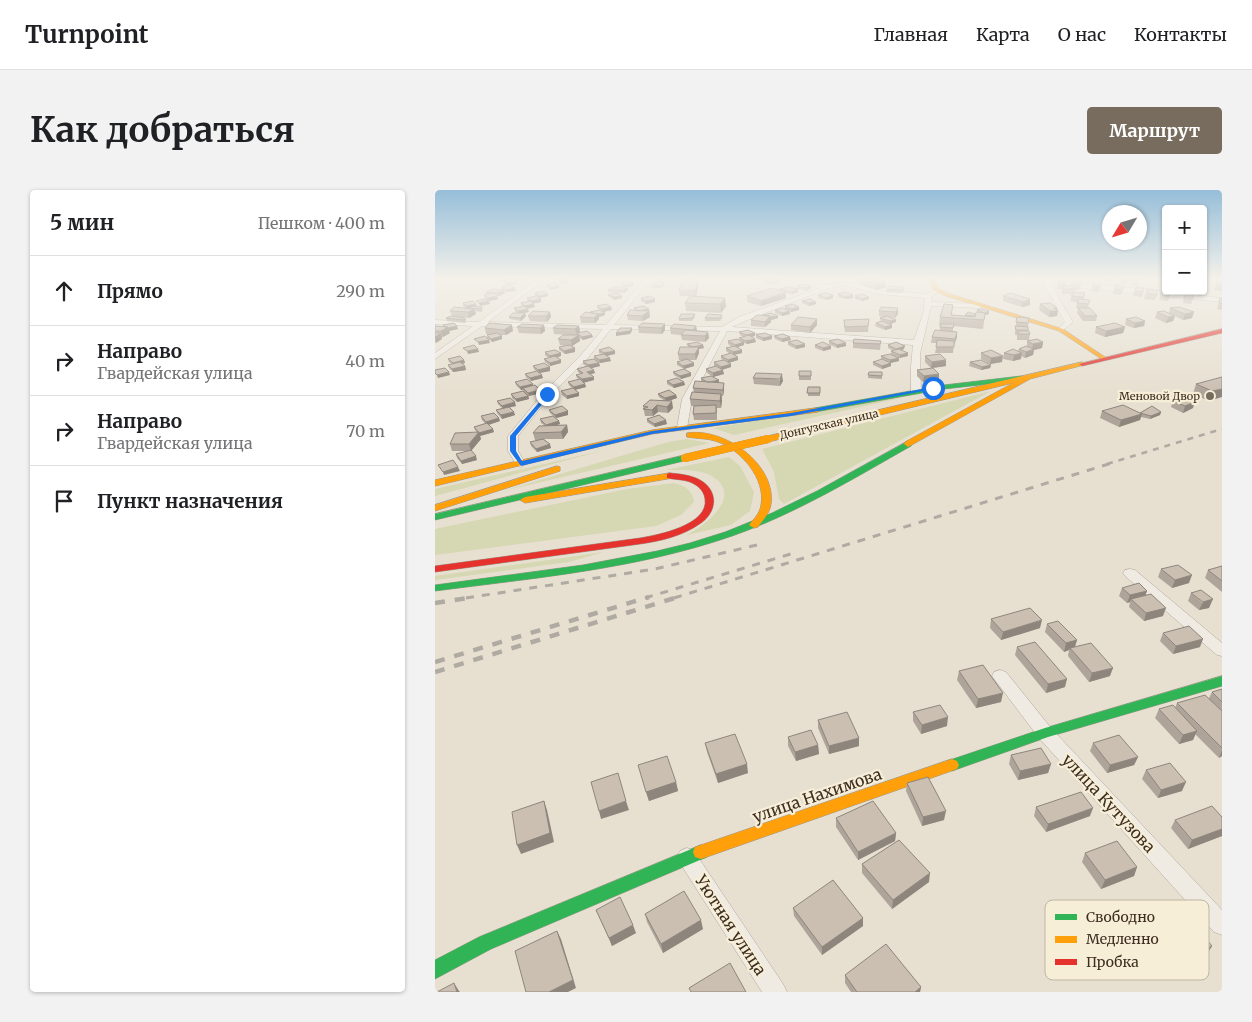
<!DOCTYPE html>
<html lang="ru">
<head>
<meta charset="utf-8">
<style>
  :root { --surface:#fff; --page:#f2f2f2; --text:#202124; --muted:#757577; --line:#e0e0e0; --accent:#786c5e }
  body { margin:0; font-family:Merriweather,serif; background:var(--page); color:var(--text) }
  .controls { position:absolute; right:15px; top:15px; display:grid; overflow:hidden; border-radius:5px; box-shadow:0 1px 4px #0004 }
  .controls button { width:45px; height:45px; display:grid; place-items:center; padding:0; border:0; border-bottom:1px solid var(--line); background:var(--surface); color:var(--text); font:25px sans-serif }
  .compass { position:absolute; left:667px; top:15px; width:45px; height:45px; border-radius:50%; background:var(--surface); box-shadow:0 1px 4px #0004; rotate:232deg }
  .stop { position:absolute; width:15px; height:15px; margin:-11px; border:4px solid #1a73e8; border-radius:50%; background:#fff }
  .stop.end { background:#1a73e8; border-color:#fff; box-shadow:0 1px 5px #0008 }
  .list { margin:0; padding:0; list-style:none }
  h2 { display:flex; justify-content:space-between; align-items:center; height:65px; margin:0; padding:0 20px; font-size:21px }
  h2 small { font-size:16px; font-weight:400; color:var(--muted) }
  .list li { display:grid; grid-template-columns:32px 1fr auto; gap:15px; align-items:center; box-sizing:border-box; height:70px; padding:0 20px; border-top:1px solid var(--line) }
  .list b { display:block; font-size:19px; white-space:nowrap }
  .list p { margin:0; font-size:16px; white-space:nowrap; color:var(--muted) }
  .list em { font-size:16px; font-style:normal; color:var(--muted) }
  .icon { flex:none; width:28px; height:28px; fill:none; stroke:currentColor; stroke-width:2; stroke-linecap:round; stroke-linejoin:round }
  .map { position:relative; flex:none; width:787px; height:802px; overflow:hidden; border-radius:5px }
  header { display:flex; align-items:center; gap:30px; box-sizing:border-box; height:70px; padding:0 25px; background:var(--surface); border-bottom:1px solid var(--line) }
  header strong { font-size:24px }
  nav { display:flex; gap:28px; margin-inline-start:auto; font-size:18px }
  .intro { display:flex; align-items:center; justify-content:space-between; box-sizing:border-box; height:120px; padding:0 30px }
  h1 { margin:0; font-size:35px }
  .button { padding:12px 22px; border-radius:5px; background:var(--accent); color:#fff; font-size:18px; font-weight:700 }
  main { display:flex; gap:30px; padding:0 30px }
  aside { flex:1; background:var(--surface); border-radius:5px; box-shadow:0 1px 4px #0004 }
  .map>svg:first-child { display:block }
  .green { fill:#d6d7b3 }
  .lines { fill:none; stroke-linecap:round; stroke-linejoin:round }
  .street-casing { stroke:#ada599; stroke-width:1 }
  .fast-casing { stroke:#9c958a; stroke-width:1 }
  .slow-casing { stroke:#9c958a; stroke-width:1 }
  .jam-casing { stroke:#9c958a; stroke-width:1 }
  .street { fill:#efebe3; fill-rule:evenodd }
  .fast { fill:#30b455; fill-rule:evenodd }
  .slow { fill:#ff9f0a; fill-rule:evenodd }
  .jam { fill:#e5322d; fill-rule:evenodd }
  .rail-far2 { stroke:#afaaa2; stroke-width:2.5; stroke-dasharray:6 6; stroke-linecap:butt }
  .rail-far1 { stroke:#afaaa2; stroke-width:3; stroke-dasharray:8 8; stroke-linecap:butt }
  .rail { stroke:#afaaa2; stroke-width:4.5; stroke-dasharray:10 10; stroke-linecap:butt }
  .slow-bridge-casing { stroke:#928b80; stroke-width:8; stroke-linecap:butt }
  .slow-bridge { stroke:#ff9f0a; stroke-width:8 }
  .wall { fill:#afa499 }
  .shaded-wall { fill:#8e867d }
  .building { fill:#cbbfb2; stroke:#8e867d }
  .route { fill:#1a73e8 }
  .poi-dot { fill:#786c5e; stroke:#f7eed8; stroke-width:2 }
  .labels { text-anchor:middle; stroke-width:4.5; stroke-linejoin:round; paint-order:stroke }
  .far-poi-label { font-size:11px; fill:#3d2e20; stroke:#f7eed8; text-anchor:end }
  .far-street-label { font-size:11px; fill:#3d2e20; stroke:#f7eed8 }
  .near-street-label { font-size:16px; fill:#3d2e20; stroke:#f7eed8 }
  .key { fill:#f7eed8; stroke:#bfb4a1; stroke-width:1 }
  .key-label { font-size:14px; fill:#3d2e20 }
</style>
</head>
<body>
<header>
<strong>Turnpoint</strong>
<nav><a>Главная</a><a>Карта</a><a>О нас</a><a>Контакты</a></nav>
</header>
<div class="intro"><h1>Как добраться</h1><a class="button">Маршрут</a></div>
<main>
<aside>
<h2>5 мин<small>Пешком · 400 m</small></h2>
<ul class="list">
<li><svg class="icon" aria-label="ahead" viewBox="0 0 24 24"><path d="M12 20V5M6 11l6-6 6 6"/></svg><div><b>Прямо</b></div><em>290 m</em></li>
<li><svg class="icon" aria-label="right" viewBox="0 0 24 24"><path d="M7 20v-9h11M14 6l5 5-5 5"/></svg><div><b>Направо</b><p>Гвардейская улица</p></div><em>40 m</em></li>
<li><svg class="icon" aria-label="right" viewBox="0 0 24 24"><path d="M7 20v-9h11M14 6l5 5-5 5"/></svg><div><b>Направо</b><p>Гвардейская улица</p></div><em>70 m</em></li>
<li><svg class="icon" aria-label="arrive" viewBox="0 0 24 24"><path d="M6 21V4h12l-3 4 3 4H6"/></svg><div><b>Пункт назначения</b></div></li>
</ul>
</aside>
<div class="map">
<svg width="787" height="802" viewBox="0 0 787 802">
  <rect width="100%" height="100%" fill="#e7e0d1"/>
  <path class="green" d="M556 201 349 314 344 309 339 282 327 259Z
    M466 208 299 245 278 238 453 209Z
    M252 249 275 253 68 301 233 252Z
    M170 260 0 306V299Z
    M294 267 305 276 319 302 315 321 296 335 252 345C274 333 311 303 273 284 260 279 244 280 231 280Z
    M239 293C251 296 257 300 259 312L246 325 221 336 0 365V339L192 299Z
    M169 362 134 372 0 390V386Z"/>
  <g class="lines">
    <defs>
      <path id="street" d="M103 89H110L53 132 171 135 210 89H216L179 135 287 137 304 127 385 98 348 89C363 89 378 95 392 95 404 95 416 89 428 89L417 93 443 100 492 104 502 98 505 100 496 107 497 112 545 114 549 116 545 118 496 116 485 164 486 201 481 204 476 201V176L478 155 292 141 257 209 252 238 247 241 242 238 247 209 285 141 176 139 152 169 115 206 83 246V261L91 274 86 277 82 276 73 261V246L109 202 146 165 168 139 47 136 0 169V163L38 136 0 134V130L44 132ZM410 95 443 104 490 108 488 124 479 150 297 137 310 131 394 98Z
        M606 89 725 101 726 89H731L732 102 787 108V112L616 95 638 132 626 142 622 140 630 132Z
        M695 379 700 380 787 453V466L782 465 690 386 688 383 690 380Z
        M565 480 571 482 616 538 787 720V745L779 742 604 548 557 486 559 482Z
        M252 658 259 661 348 794 352 802H327L245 673 242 667 245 661Z"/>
      <path id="fast" d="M586 186H589V190L509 199 380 222 376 220 380 218 509 195Z
        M473 251 477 254 476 256C418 289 360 324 297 346 202 379 100 388 0 401V395L148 375 222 361 255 353 290 342 337 323 382 301Z
        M250 265 253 266V270L0 330V324Z
        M787 486V496L613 547 517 581 512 579 510 575 512 571 610 538Z
        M266 655 272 657 274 662 272 667 56 759 0 789V770L44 747Z"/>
      <path id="slow" d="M493 89H499L504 99 512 103 628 139 673 169 668 170 624 141 508 105 500 101Z
        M647 172 649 173V175L595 189 473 257 469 254 470 252 578 193 333 252 329 249 333 246Z
        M380 218H383V222L217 244 0 296V290L217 240Z
        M252 243C289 237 341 274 336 314 335 323 328 330 323 337L319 338 314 335C319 329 325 323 326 315 331 289 306 260 283 252 273 248 262 249 252 247Z
        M122 276 125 277V281L0 321V315Z
        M235 283 238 284V288L90 313 85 310 90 307Z
        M517 569 522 571 524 575 522 579 266 669 260 667 258 662 260 657 266 655Z"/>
      <path id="jam" d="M787 139V143L647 176 644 174Z
        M235 283C245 284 256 285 265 290 283 300 283 321 266 333 248 346 226 351 205 354L0 382V376L205 348C223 345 274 335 270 309 269 300 262 295 255 292 247 289 240 290 232 288V284Z"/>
    </defs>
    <use href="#street" class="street-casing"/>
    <use href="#fast" class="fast-casing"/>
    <use href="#slow" class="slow-casing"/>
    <use href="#jam" class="jam-casing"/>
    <use href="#street" class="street"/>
    <use href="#fast" class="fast"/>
    <use href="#slow" class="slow"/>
    <use href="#jam" class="jam"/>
    <path class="rail-far2" d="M672 274 787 239"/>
    <path class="rail-far1" d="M31 408 220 379 326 354
      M210 408 359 363
      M239 408 677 273"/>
    <path class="rail" d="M0 413 39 407
      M0 472 214 407
      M0 482 243 407"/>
    <defs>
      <path id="slow-bridge" d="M250 268 333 249"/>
    </defs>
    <use href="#slow-bridge" class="slow-bridge-casing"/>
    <use href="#slow-bridge" class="slow-bridge"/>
  </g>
  <path class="wall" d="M77 89H89V90L81 91V94L72 96 69 93 68 91Z
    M220 89H230V90H220Z
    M248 89H264V93L261 106H245L244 101Z
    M318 89H346V91L338 95 329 93V90L326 91Z
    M422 89H442L451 92V97L441 100 422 93Z
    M670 89H679L677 92 670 91Z
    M686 89H693L692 94 684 93Z
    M698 89H705L703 96 696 95Z
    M624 90 631 91 630 95H636L638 91 647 92 644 100H640V102L650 103 649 110H655L653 118 662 126 661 131H648L642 123 643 119 641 118 642 112 635 111 637 104H627V99H622Z
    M186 92 199 96 191 97 193 100 189 103H182L187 106V108L179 110 174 107 173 105 181 103H174L173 100 191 97 186 95Z
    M229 92 230 95 227 98H217L216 95Z
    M782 92 787 93V101L779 100Z
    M666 94 665 99 663 102 656 101 657 96Z
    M768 94 769 98 768 103 759 102 768 101Z
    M376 95V98L371 101 362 98V96Z
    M689 96 686 105 678 104 679 99Z
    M67 97 81 101 71 102 70 101V103L64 106H62L63 109 54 111 50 108 49 105H52L51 102 68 100Z
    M469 97V100L467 103 451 102 452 99Z
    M701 97 709 98 707 107 698 106Z
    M345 99 363 102 357 104 351 103V108L326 116 312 112V106L345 101Z
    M712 99 722 105 720 110 709 109Z
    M727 100 736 101 733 111 724 110Z
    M100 103 113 106 104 108 106 109V112L98 113 100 117 92 119 94 122 87 123 91 126 86 131 75 129 74 127 82 123 80 121 79 118 87 117 86 113 94 112 93 111 92 108 101 106H100Z
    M403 104 418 105V108L410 109 403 107Z
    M750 104 758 109 756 114 748 113Z
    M383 105H398V108L392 110 383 108Z
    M420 106 434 109 427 111 420 109Z
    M568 106 595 109V115L587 117 568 111Z
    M206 108 220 112 211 114 206 111Z
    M290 108 291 116 286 123 251 121 250 113Z
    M785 108H787V120L782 119Z
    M367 111 381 112V114L374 116 367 113Z
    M28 113 47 117V122L40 121 41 124 34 128 27 127 30 128 31 133 12 131 11 128 17 126 15 121 31 118 28 116Z
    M605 114 622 120V126L614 127 604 120Z
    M162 116 176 117 177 120 168 122 170 125 164 127V129L160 133H146L145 127 156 123 155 122 164 120 163 119Z
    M350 116 364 120 356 122 355 121V124L347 126 340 123V120L350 119Z
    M744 117 757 128 748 130 740 126 738 131 731 133 720 128 722 122 734 123 735 118Z
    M199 118 214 119 215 127 208 131 193 130 192 125 200 121Z
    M463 118V124L460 128 456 127 461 130V132L455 134 457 135V138L450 140 440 136 441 133 447 131 445 130V128L448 127 444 126V121Z
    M542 120 554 121V124L550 125 548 139 518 136V141L522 142V147L519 155 518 163H500L502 153H496L497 147 505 140V136L504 135 505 127 518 123 517 125 530 126V125L540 124 542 123Z
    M115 122 116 127 112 132 95 131 93 126Z
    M260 124V127L257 131H244V129Z
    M328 125 343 128 336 130V132L330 137 316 136V130L328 126Z
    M288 127 285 131H270V128Z
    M582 127 594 128 593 137V141L595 144 594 150H582V145H580V142Z
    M382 129V135L375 143 356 140V135Z
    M434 129 433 142H410L409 136V130Z
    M691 129 710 131 709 136 699 138 690 135Z
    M230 134V140L227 144 204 143 203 137Z
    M8 135 23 139 14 141 15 143 8 147H7V149L0 153V136L9 137Z
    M109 135 110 141 106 144 84 143 82 137Z
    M144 136 145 142 144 143 158 147 148 150 144 148 145 151 137 156 140 158V162L130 164 124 160V157L131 156 125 155 123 149 134 145 119 144 118 138Z
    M261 136 262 141 273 142 274 148 270 152 247 150 246 145 236 144 235 138Z
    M661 137H690L688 143 670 147 660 143Z
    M50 138 78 141 71 145H65L67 149 57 152 52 148V145L55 144H51Z
    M304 142 320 146 316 147 321 152 312 154 309 153V155L303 157 307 163 299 165 303 170 294 173 296 177 287 180 289 184 278 187 271 182V179L281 176H279V172L288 170 286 169V166L295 164 291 161V158L297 157 293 154V151L305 150 304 148 308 147 305 145Z
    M321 145 337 149 328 151 321 148Z
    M339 146 356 150 347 152 340 149Z
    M394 151 411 156 402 158 394 154Z
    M446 151 445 160 418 158V153Z
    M592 151 608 152 607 158 599 160 598 165 590 168 586 166V169L578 171 568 169 569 163 583 161 584 159 592 156Z
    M353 152 370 157 361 159 353 155Z
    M252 154 268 155 269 158 264 159V163L261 170H253L259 176 249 179 242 175V172L249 170H244L243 164 253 157Z
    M380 155 396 156V159L388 161 380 158Z
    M453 155 469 159 467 160 473 166 464 168V171L456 173V176L447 179 438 175V172L446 170V166L456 164V161H459L453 158Z
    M164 160 180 164 172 166 176 171 165 173H164L165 176 156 178 160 183 155 184 159 187V190L149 192 150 194 151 197 140 200 144 206 132 209 127 205 126 201 137 198 134 195 133 192 144 189 142 188 141 185 146 184 143 182 142 179 151 176 148 174V171L159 169V166L167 164 164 163Z
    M110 162 126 166 122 168 126 170V173L115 176 110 172 109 169 114 168 110 165Z
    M546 163 567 172 555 174 546 169Z
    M490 166 511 170V176L498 178 504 190 488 192 482 186V180L496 178 490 172Z
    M13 169 29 170 30 173 27 174 30 176 31 180 18 182 14 178 13 175 17 174 14 172Z
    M535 172 556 175 555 178 546 180 534 176Z
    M98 176 115 177V181L105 183 108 188 96 191 91 187 90 184 101 181 99 179Z
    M364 181H376V190H364Z
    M238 182 256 183V186L246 189 239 185Z
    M434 182H447V189L433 188Z
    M321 183 348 191 345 196 319 194 318 188Z
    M787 187 774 211 758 204 761 194Z
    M266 188 284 190V193H289V200L288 206H287V211L286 218H282V230H259L258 224 259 216H256L255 209 259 203 258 198 266 192Z
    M232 191 249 192 250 195 239 198 232 194Z
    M80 192 98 194V196L105 200 106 203 94 206V209L82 212 77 208 76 204 88 201V199L86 200 81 195Z
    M373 197H385V206H373Z
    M223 204 241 205 242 208 232 211 238 218 233 223 223 222 218 226H210L208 216 230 211 224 207Z
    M62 211 81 216 75 217 80 225 67 229 62 223 61 220 67 218 63 214Z
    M738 211 758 218 748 223 736 217Z
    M114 220 133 225 121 228 115 223Z
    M667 221 705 223 726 222 725 225 715 229 706 227 705 230 684 237 665 228Z
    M46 226 65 231 54 235 59 242 45 246 46 249 36 261 42 270 27 274 22 268 21 264 34 261H17L15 254 42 242 40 240 39 237 51 234 47 230Z
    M105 229 124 231 125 234 122 235H132L133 242 128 249H109L116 258 102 262 96 256 95 252 105 250H100L98 243 109 235 106 233Z
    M212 229 232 234 220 237 212 232Z
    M787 376V402L770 388 773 380Z
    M726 379 754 393 737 398 723 387Z
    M687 398 712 401 710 405 728 426 709 431 694 417 695 412 692 413 684 406Z
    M756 403 774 418 764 420 753 411Z
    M556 429 605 438 566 450 555 438Z
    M612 434 642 450 640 457 675 486 654 492 633 466 634 460 629 462 610 442Z
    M728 443 765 457 738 464 725 451Z
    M582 457 630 497 611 503 580 465Z
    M524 481 566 512 541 518 522 490Z
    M787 499V566L784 568 760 544 758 550 744 554 720 528 724 519 740 518 742 513 774 508 777 502Z
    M478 522 512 536 486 544 478 531Z
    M383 530 424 556 394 564 383 538Z
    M353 547 383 555 384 564 361 571 353 556Z
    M270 553 313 583 283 593 272 562Z
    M658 553 703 567 699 575 672 583 655 561Z
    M576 565 616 574 613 583 583 590 574 574Z
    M203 575 241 592 243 601 214 611Z
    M711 580 747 601 723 608 707 589Z
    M472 593 509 630 487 636 471 601Z
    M601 617 655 626 611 642 599 626Z
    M787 627V646L753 659 736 638 740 630Z
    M401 628 461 643 460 651 423 670 401 637Z
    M650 663 702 677 699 686 666 699 647 672Z
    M427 674 494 692 457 719 427 683Z
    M358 718 428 736 387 765 359 726Z
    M161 720 201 743 177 756Z
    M210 724 268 739 228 763 212 732Z
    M726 745 777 756 772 764 742 780 721 753Z
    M410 785 486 797 485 802H416L410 793Z"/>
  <path class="shaded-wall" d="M80 89H89V90L80 91Z
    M133 89V92L125 94 124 91Z
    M263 89 264 93 261 106 260 100Z
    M346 89V91L338 95V92Z
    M81 92V94L72 96V93Z
    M451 92V97L441 100 442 94Z
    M199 93V96L191 97 190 95Z
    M376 95V98L371 101V98Z
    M124 96V98L115 100V98Z
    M193 97V100L189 103 188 100Z
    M80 98 81 101 71 102V100Z
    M363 99V102L357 104V102Z
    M69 100 70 103 64 106 63 103Z
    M351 102V108L326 116V111Z
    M113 104V106L104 108V106Z
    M398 105V108L392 110V108Z
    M418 105V108L410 109V107Z
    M62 106 63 109 54 111 53 108Z
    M187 106V108L179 110 178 107Z
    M434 107V109L427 111V109Z
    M290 108 291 116 286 123 285 114Z
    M106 109V112L97 114 96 111Z
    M220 109V112L211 114V111Z
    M595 109V115L587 117 588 112Z
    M54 111 55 114 45 116 44 113Z
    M381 112V114L374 116V113Z
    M41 114 42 117 32 119 31 116Z
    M99 114 100 117 90 119V116Z
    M176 117 177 120 168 122 167 119Z
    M364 117V120L356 122V119Z
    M463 118V124L460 128 461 122Z
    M619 118H622V121H623L622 126 614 127 615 121Z
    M39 119 41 124 34 128 33 122Z
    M93 119 94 122 84 124 83 121Z
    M214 119 215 127 208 131 207 126 204 121Z
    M355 121V124L347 126V123Z
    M554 121V124L550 125V123Z
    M115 122 116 127 112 132 111 126Z
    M759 122 757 128 748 130 750 124Z
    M90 123 91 126 86 131 85 128Z
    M170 123V125L164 127V129L160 133 159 128 160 125Z
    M335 126H343V128L336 130V132L330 137V132Z
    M740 126 738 131 731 133 733 127Z
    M382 129V135L375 143V137Z
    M461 130V132L455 134V131Z
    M710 131 709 136 699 138 700 133Z
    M230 134V140L227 144 226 138Z
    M77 135 78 141 71 145 69 140Z
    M109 135 110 141 106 144 105 138Z
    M457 135V138L450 140V137Z
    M22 136 23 139 14 141 15 143 8 147 6 141 13 137Z
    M144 136 145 142 143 144 142 143V145L140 139Z
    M261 136 262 141 259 145 258 140Z
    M690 137 688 143 670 147 671 141Z
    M197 138V141L195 144 181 146V143Z
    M273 142 274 148 270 152V146Z
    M522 142V147L519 155 520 149Z
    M6 143 7 149 1 153 0 147Z
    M320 143V146L311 148V145Z
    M144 145 145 151 137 156 136 150Z
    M157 145 158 147 148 150 147 147Z
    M67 146V149L57 152 56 149Z
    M337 146V149L328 151V148Z
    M355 147 356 150 347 152V149Z
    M320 149 321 152 312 154 311 151Z
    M54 150 55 153 44 155 43 152Z
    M309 152V155L300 158V155Z
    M608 152 607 158 599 160 598 165 590 168 591 162 597 160 598 154Z
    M411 153V156L402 158V155Z
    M370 154V157L361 159V156Z
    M268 155 269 158 264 159V163L261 170 259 158Z
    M396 156V159L388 161V158Z
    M470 156 469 159 461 162V159Z
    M140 158V162L130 164 129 161Z
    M43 159 44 162 33 164 32 161Z
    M307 160V163L298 165V162Z
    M180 161V164L170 166 169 163Z
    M126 163V166L115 169V166Z
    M473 163V166L464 168 465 165Z
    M587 163 586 169 578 171 579 165Z
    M568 166 567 172 555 174 556 168Z
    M303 167V170L293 173V170Z
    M175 168 176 171 165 173 164 170Z
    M464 168V171L455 173V170Z
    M29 170 30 173 18 176V173Z
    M126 170V173L115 176V173Z
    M511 170V176L496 178 497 172Z
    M164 173 165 176 154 179 153 175Z
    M259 173V176L249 179 248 176Z
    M456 173V176L447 179V176Z
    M296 174V177L286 180V177Z
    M556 175 555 178 546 180 547 177Z
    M30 176 31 180 18 182 17 179Z
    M115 177V181L104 183 103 180Z
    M159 180 160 183 153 185 152 182Z
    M288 180 289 184 278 187V183Z
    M14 182 15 185 3 188 2 185Z
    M256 183V186L246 189 245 186Z
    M347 184 348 191 345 196V189Z
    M504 184V190L488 192 489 186Z
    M107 185 108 188 96 191 95 188Z
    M159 187V190L148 193 147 189Z
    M284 190V193H273Z
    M249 192 250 195 239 198 238 195Z
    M289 193V200L288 206V200Z
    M98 194V197L86 200 85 197Z
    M150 194 151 197 139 200V197Z
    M787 199V207L774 211 777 201Z
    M105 200 106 203 94 206 93 203Z
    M144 203V206L132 209V206Z
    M286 204 287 211 286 218 285 211Z
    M241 205 242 208 231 212 230 208Z
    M93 206 94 209 82 212 81 209Z
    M237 211 238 218 233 223 232 217Z
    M80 212 81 216 68 219 67 216Z
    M760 212 758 218 748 223 750 216Z
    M222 215 223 222 218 226 217 220Z
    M133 221V225L121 228 120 225Z
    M79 222 80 225 67 229 66 225Z
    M726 222 725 225 715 229 716 226Z
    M707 224 705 230 684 237 686 230Z
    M64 228 65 231 52 235 51 232Z
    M231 230 232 234 220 237 219 234Z
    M124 231 125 234 112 238 111 235Z
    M132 235 133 242 128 249 126 242Z
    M58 239 59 242 45 246 46 249 36 261 34 254 44 242Z
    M115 254 116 258 102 262 101 259Z
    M41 266 42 270 27 274 26 271Z
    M23 277 25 281 9 285 8 282Z
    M757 385 754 393 737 398 740 390Z
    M712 401 709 409H696L695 412 692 413 695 405Z
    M778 409 774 418 764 420 768 412Z
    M731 418 728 426 709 431 711 423Z
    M607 430 605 438 566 450 568 442Z
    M768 449 765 457 738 464 741 456Z
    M642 450 639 459 635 458 634 460 629 462 631 453Z
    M678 478 675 486 654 492 657 483Z
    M632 489 630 497 611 503 613 494Z
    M568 503 566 512 541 518 543 509Z
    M513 527 512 536 486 544 487 535Z
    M762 541 758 550 744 554 748 545Z
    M424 548V556L394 564V556Z
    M383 555 384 564 361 571 360 562Z
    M787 560V566L784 568Z
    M703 567 699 575 672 583 675 575Z
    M312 574 313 583 283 593 281 584Z
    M616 574 613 583 583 590 585 581Z
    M241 592 243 601 214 611 211 602Z
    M751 592 747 601 723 608 726 600Z
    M109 611 112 620 119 652 86 664 82 655Z
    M191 611 194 620 166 629 164 621Z
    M658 618 655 626 611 642 613 634Z
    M511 621 509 630 487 636 488 627Z
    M787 639V646L753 659 757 650Z
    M461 643 460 651 423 670V662Z
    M702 677 699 686 666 699 670 690Z
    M495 683 494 692 457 719 458 710Z
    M428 728V736L387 765V757Z
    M266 730 268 739 228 763 226 754Z
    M198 735 201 743 177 756 174 748Z
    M122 741 126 749 141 798 133 802H114Z
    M777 756 772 764 742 780 747 771Z
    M19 793 24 801 25 802H22Z
    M486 797 485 802H480Z"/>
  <path class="building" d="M77 89 81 92 72 93 68 91Z
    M121 89H133L124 91Z
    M248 89H263L260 100 244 101Z
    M332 89H346L338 92 329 90Z
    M425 89H442L451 92 442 94Z
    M698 89H705L704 91 697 90Z
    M624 90 631 91 630 94H623Z
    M194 91 199 93 190 95 186 92Z
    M638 91 647 92 645 95 636 94Z
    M219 92H229L227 96 216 95Z
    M782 92 787 93V96L781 95Z
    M119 93 124 96 115 98 111 95Z
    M659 93 666 94 664 97 657 96Z
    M367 94 376 95 371 98 362 96Z
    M76 95 80 98 71 100 67 97Z
    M628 95 640 96V99H628Z
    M681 95 689 96 687 100 679 99Z
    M454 96 469 97 467 100 452 99Z
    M177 97H193L188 100H173Z
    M353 97 363 99 357 102 345 99Z
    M701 97 709 98 708 102 700 101Z
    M337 98 351 102 326 111 312 106Z
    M58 99 69 100 63 103 51 102Z
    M712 99 722 100V105L711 103Z
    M727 100 736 101 734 106 725 105Z
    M109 101 113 104 104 106 100 103Z
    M411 102 418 105 410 107 403 104Z
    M639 102 650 103 648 107 636 106Z
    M59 103 62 106 53 108 49 105Z
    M182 103 187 106 178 107 173 105Z
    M390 103 398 105 392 108 383 105Z
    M576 103 595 109 588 112 568 106Z
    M427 104 434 107 427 109 420 106Z
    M750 104 758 105V109L749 108Z
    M101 106 106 109 96 111 92 108Z
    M215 106 220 109 211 111 206 108Z
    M255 106 290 108 285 114 250 113Z
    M785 108H787V114L784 113Z
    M50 109 54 111 44 113 41 111Z
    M375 109 381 112 374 113 367 111Z
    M644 109 655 110 653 114 642 113Z
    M38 111 41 114 31 116 28 113Z
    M95 111 99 114 90 116 86 113Z
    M615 113 622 118H619L623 121H615L605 114Z
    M171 114 176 117 167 119 162 116Z
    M358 114 364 117 356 119 350 116Z
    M509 114 518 115 516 125 540 127 541 122 550 123 549 130 505 127Z
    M38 116 47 117V119L34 118Z
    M89 116 93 119 83 121 79 118Z
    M208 116 214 119 203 121 199 118Z
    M19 117 39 119 33 122 15 121Z
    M446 117 463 118 461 122 444 121Z
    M744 117 759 122 750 124 735 118Z
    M348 118 355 121 347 123 340 120Z
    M643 118H655L662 126H650Z
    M546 119 554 121 550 123 542 120Z
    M165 120 170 123 163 124 158 123 155 122Z
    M195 120 214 121 207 126 192 125Z
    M98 121 115 122 111 126H93Z
    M729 121 740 126 733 127 722 122Z
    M150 122 163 124 159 128 145 127Z
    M533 122 540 124V126L530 125Z
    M78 123H90L85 128 74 127Z
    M336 123 343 126 335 127V126H331L328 125Z
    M246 124H260L257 128 244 129Z
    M273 124 287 125 285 128H270Z
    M322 125 335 126 330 132 316 130Z
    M16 126 30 128V130L11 128Z
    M452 126 461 130 455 131 445 128Z
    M363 127 382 129 375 137 356 135Z
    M582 127 594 128 593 133 581 132Z
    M701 127 710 131 700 133 691 129Z
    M434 129 433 136 410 137 409 130Z
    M447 131 457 135 450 137 441 133Z
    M19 133 22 136 13 138 10 137 8 135Z
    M54 133 77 135 69 140 50 138Z
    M207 133 230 134 226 138 203 137Z
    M680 133 690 137 671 141 661 137Z
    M87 134 109 135 105 138 82 137Z
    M239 134 261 136 258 140 235 138Z
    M506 134H519L518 138 505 137Z
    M122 135 144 136 140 139 118 138Z
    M0 136 13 137 6 141H0Z
    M580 136 593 137V140H581Z
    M185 138H197L195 141 181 143Z
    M250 140 273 142 270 146 246 145Z
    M313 140 320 143 311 145 304 142Z
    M500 140 522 142 520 149 497 147Z
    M152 141 157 145 147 147 142 143Z
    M583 141H594L595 144H583Z
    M0 143H6L0 147Z
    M62 143 67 146 56 149 52 145Z
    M330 143 337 146 328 148 321 145Z
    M348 144 355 147 347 149 339 146Z
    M128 145H144L136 150 123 149Z
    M314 145 320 149 311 151 304 148Z
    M50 146 54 150 43 152 39 149Z
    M302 149 309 152 300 155 293 151Z
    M403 149 411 153 402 155 394 151Z
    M419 149 446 151 445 154 418 153Z
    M602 149 608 152 598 154 592 151Z
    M362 150 370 154 361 156 353 152Z
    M502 150 519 151V157H501Z
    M262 152 268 155 258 157 252 154Z
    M388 152 396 156 388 158 380 155Z
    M461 152 470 156 461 159 453 155Z
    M39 155 43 159 32 161 28 158Z
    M134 155 140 158 129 161 124 157Z
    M300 156 307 160 298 162 291 158Z
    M591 156 599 159 591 162 584 159Z
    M174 157 180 161 169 163 164 160Z
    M245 157H264L260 164H243Z
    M464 159 473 163 465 165 456 161Z
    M578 159 587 163 579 165 569 163Z
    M120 160 126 163 115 166 110 162Z
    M556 160 568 166 556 168 546 163Z
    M296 163 303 167 293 170 286 166Z
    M169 164 175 168 164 170 159 166Z
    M455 164 464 168 455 170 446 166Z
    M505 164 511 170 497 172 490 166Z
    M25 166 29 170 18 173 13 169Z
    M120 166 126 170 115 173 109 169Z
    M159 169 164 173 153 175 148 171Z
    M252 169 259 173 248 176 242 172Z
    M447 169 456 173 447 176 438 172Z
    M289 170 296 174 286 177 279 172Z
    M546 170 556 175 547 177 535 172Z
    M25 172 30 176 17 179 13 175Z
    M109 173 115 177 103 180 98 176Z
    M153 176 159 180 152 182 159 187 147 189 141 185 148 183 142 179Z
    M281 176 288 180 278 183 271 179Z
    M10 178 14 182 2 185 0 183V180Z
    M498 178 504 184 489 186 482 180Z
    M249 179 256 183 245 186 238 182Z
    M102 181 107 185 95 188 90 184Z
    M364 181H376V186H364Z
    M434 182H447V186L433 185Z
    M321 183 347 184 345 189 318 188Z
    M276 186 284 190 275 192H272L266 188Z
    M787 187V199L777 201 761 194Z
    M242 188 249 192 238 195 232 191Z
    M92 189 98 194 85 197 80 192Z
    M145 189 150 194 139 197 133 192Z
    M260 191 289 193 288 200 258 198Z
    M100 195 105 200 93 203 88 198Z
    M373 197H385V203H372Z
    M138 198 144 203 132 206 126 201Z
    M234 200 241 205 230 208 223 204Z
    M88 201 93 206 81 209 76 204Z
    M257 202 286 204 285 211 255 209Z
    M749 206 760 212 750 216 738 211Z
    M75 208 80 212 67 216 62 211Z
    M215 210 237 211 232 217 222 215 217 220 208 219 213 217 208 216Z
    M281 215V223L258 224 259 216Z
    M688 215 707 224 686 230 667 221Z
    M127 216 133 221 120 225 114 220Z
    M717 216 726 222 716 226 705 223Z
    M74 217 79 222 66 225 61 220Z
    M59 223 64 228 51 232 46 226Z
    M224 225 231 230 219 234 212 229Z
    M118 226 124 231 111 235 105 229Z
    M52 233 58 239 44 243 39 237Z
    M132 235 126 242 98 243 104 236Z
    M44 242 34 254H15L20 243Z
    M108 249 115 254 101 259 95 252Z
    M36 260 41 266 26 271 21 264Z
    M18 270 23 277 8 282 3 275Z
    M743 375 757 385 740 390 726 379Z
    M787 376V391L773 380Z
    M704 393 712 401 695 405 687 398Z
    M766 400 778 409 768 412 756 403Z
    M716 404 731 418 711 423 696 409Z
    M595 418 607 430 568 442 556 429Z
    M623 431 642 450 631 453 612 434Z
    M754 436 768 449 741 456 728 443Z
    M600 452 632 489 613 494 582 457Z
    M656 453 678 478 657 483 635 458Z
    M548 475 568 503 543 509 524 481Z
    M787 499V512L777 502Z
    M770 505 787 521V558L742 513Z
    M505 515 513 527 487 535 478 522Z
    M738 515 762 541 748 545 724 519Z
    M412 522 424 548 394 556 383 530Z
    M376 540 383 555 360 562 353 547Z
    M300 544 312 574 281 584 270 553Z
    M684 545 703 567 675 575 658 553Z
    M606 558 616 574 585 581 576 565Z
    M232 566 241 592 211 602 203 575Z
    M735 573 751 592 726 600 711 580Z
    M183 583 191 611 164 621 156 592Z
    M493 587 511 621 488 627 472 593Z
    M646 602 658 618 613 634 601 617Z
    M109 611 115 643 82 655 77 622Z
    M438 611 461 643 423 662 401 628Z
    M777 616 787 627V639L757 650 740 630Z
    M464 650 495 683 458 710 427 674Z
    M682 651 702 677 670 690 650 663Z
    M398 690 428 728 387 757 358 718Z
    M249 701 266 730 226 754 210 724Z
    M185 707 198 735 174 748 161 720Z
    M755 730 777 756 747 771 726 745Z
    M122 741 138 790 114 802H91L80 761Z
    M451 754 486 797 480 802H422L410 785Z
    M295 773 311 802H256L254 798Z
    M19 793 22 802H2Z"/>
  <linearGradient id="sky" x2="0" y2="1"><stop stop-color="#96bed9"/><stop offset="0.44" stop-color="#f4f1ea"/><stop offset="1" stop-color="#f4f1ea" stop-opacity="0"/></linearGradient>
  <rect width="787" height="201" fill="url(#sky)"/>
  <path class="route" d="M498 197 499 199 356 226 217 244 86 276 75 261V246L112 203 114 206 81 246V261L87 271 217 241 356 223Z"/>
  <circle class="poi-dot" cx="775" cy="206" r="5"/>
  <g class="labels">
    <g class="far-poi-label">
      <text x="765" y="210">Меновой Двор</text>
    </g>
    <g class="far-street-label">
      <text transform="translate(394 234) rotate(-13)" y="4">Донгузская улица</text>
    </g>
    <g class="near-street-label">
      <text transform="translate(382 605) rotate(-19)" y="6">улица Нахимова</text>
      <text transform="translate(674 613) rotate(47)" y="6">улица Кутузова</text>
      <text transform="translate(296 735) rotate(57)" y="6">Уютная улица</text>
    </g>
  </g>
  <rect x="610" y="710" width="164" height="80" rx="8" class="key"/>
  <rect x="620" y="724" width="22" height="6" fill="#30b455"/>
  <rect x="620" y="746" width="22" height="7" fill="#ff9f0a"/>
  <rect x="620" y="769" width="22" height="6" fill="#e5322d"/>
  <g class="key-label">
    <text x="651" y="732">Свободно</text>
    <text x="651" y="754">Медленно</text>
    <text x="651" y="777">Пробка</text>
  </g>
</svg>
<div class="controls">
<button>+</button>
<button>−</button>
</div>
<svg class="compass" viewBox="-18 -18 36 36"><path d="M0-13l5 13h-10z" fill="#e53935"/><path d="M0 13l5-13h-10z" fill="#757577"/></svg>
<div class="stop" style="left:498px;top:198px"></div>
<div class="stop end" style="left:112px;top:204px"></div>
</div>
</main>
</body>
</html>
